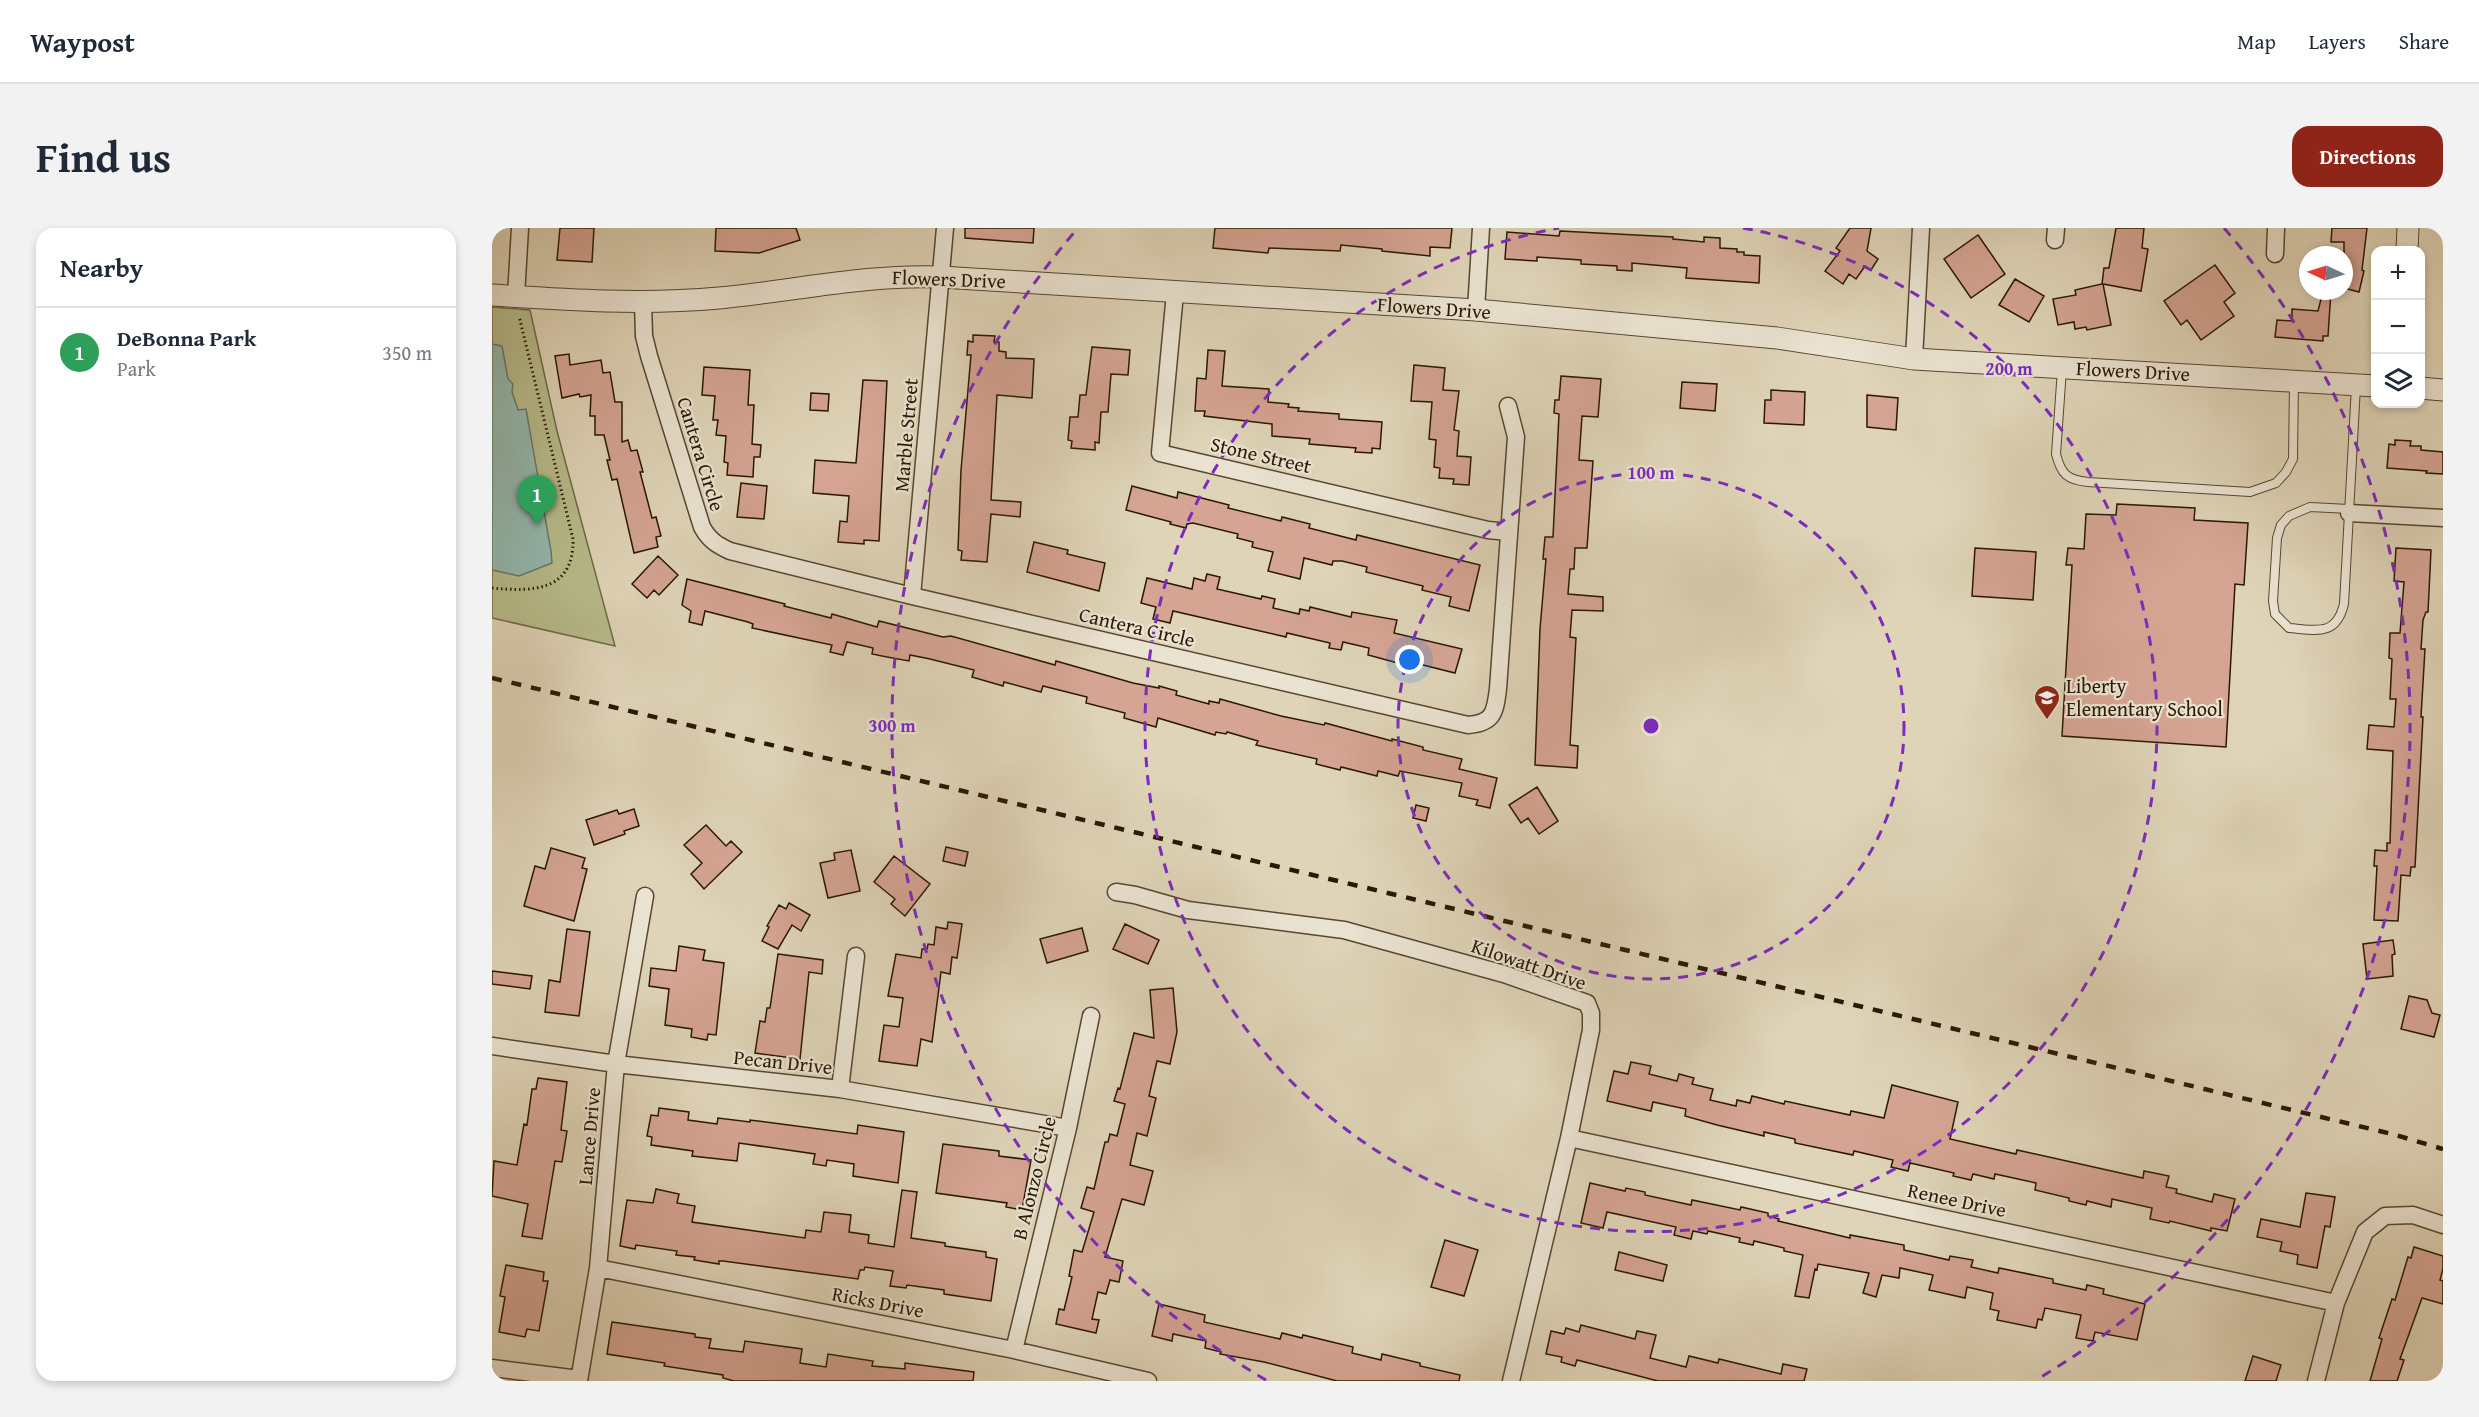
<!DOCTYPE html>
<html lang="en">
<head>
<meta charset="utf-8">
<style>
  :root { --surface:#fff; --page:#f2f2f3; --text:#1f2937; --muted:#747a83; --line:#e0e1e3; --accent:#8f2418 }
  body { margin:0; font-family:"Gentium Book Plus",serif; background:var(--page); color:var(--text) }
  .controls { position:absolute; right:18px; top:18px; display:grid; overflow:hidden; border-radius:12px; box-shadow:0 3px 9px #0003 }
  .controls button { width:54px; height:54px; display:grid; place-items:center; padding:0; border:0; border-bottom:2px solid var(--line); background:var(--surface); color:var(--text); font:30px sans-serif }
  .compass { position:absolute; left:1807px; top:18px; width:54px; height:54px; border-radius:50%; background:var(--surface); box-shadow:0 3px 9px #0003; rotate:274deg }
  .you { position:absolute; left:918px; top:432px; width:21px; height:21px; margin:-15px; border:4px solid #fff; border-radius:50%; background:#1a73e8; box-shadow:0 0 0 9px #1a73e833 }
  .badge { display:grid; place-items:center; width:39px; height:39px; border-radius:50%; background:var(--accent); color:#fff; font-size:20px; font-weight:700 }
  .pin { position:absolute; translate:-50% -50px; filter:drop-shadow(0 2px 3px #0008) }
  .pin::after { content:''; position:absolute; top:32px; width:21px; height:18px; background:inherit; clip-path:polygon(0 0,100% 0,50% 100%) }
  .list { margin:0; padding:0; list-style:none }
  h2 { display:flex; justify-content:space-between; align-items:center; height:78px; margin:0; padding:0 24px; font-size:26px }
  h2 small { font-size:20px; font-weight:400; color:var(--muted) }
  .list li { display:grid; grid-template-columns:39px 1fr auto; gap:18px; align-items:center; box-sizing:border-box; height:90px; padding:0 24px; border-top:2px solid var(--line) }
  .list b { display:block; font-size:22px; white-space:nowrap }
  .list p { margin:0; font-size:20px; white-space:nowrap; color:var(--muted) }
  .list em { font-size:20px; font-style:normal; color:var(--muted) }
  .icon { flex:none; width:33px; height:33px; fill:none; stroke:currentColor; stroke-width:2; stroke-linecap:round; stroke-linejoin:round }
  .map { position:relative; flex:none; width:1951px; height:1153px; overflow:hidden; border-radius:18px }
  header { display:flex; align-items:center; gap:36px; box-sizing:border-box; height:84px; padding:0 30px; background:var(--surface); border-bottom:2px solid var(--line) }
  header strong { font-size:28px }
  nav { display:flex; gap:33px; margin-inline-start:auto; font-size:21px }
  .intro { display:flex; align-items:center; justify-content:space-between; box-sizing:border-box; height:144px; padding:0 36px }
  h1 { margin:0; font-size:42px }
  .button { padding:15px 27px; border-radius:18px; background:var(--accent); color:#fff; font-size:21px; font-weight:700 }
  main { display:flex; gap:36px; padding:0 36px }
  aside { flex:1; background:var(--surface); border-radius:18px; box-shadow:0 3px 9px #0003 }
  .map>svg:first-child { display:block }
  .green { fill:#b7bb8b; stroke:#706a47; stroke-width:1.5 }
  .water { fill:#93b8ae; stroke:#69786a; stroke-width:1.5 }
  .building { fill:#d5a493; stroke:#2a1803; stroke-width:1.5 }
  .lines { fill:none; stroke-linecap:round; stroke-linejoin:round }
  .service-casing { stroke:#574730; stroke-width:10 }
  .minor-casing { stroke:#574730; stroke-width:19 }
  .tertiary-casing { stroke:#574730; stroke-width:23 }
  .path { stroke:#2a1803; stroke-width:3; stroke-dasharray:1.5 3; stroke-linecap:butt }
  .service { stroke:#eae3d1; stroke-width:8 }
  .minor { stroke:#eae3d1; stroke-width:16 }
  .tertiary { stroke:#eae3d1; stroke-width:21 }
  .rail { stroke:#2a1803; stroke-width:4.5; stroke-dasharray:10 10; stroke-linecap:butt }
  .ring { fill:none; stroke:#7b2cbf; stroke-width:3; stroke-dasharray:10 8 }
  .labels { text-anchor:middle; stroke-width:4.5; stroke-linejoin:round; paint-order:stroke }
  .street-label { font-size:20px; fill:#2a1803; stroke:#eae3d1 }
  .poi-label { font-size:20px; fill:#2a1803; stroke:#eae3d1; text-anchor:start }
  .centre { fill:#7b2cbf; stroke:#eae3d1; stroke-width:3 }
  .ring-label { font-size:18px; text-anchor:middle; font-weight:bold; fill:#7b2cbf; stroke:#eae3d1; stroke-width:4.5; stroke-linejoin:round; paint-order:stroke }
</style>
</head>
<body>
<header>
<strong>Waypost</strong>
<nav><a>Map</a><a>Layers</a><a>Share</a></nav>
</header>
<div class="intro"><h1>Find us</h1><a class="button">Directions</a></div>
<main>
<aside>
<h2>Nearby<small></small></h2>
<ul class="list">
<li><span class="badge" style="background:#2e9e5b">1</span><div><b>DeBonna Park</b><p>Park</p></div><em>350 m</em></li>
</ul>
</aside>
<div class="map">
<svg width="1951" height="1153" viewBox="0 0 1951 1153">
  <rect width="100%" height="100%" fill="#dfd4b8"/>
  <filter id="stains"><feTurbulence type="fractalNoise" baseFrequency=".00333" numOctaves="4"/><feColorMatrix values="0 0 0 0 .2 0 0 0 0 .09 0 0 0 0 .02 0 0 0 .5 -.17"/></filter>
  <radialGradient id="worn" r=".72"><stop offset=".6" stop-color="#630" stop-opacity="0"/><stop offset="1" stop-color="#630" stop-opacity=".3"/></radialGradient>
  <path class="green" d="M0 79 38 82 65 203 123 418 0 390Z"/>
  <path class="water" d="M0 116 10 118 16 151 21 156 20 164 26 182 34 181 59 323 60 335 27 348 0 342Z"/>
  <path class="building" d="M68 0H102L100 34 65 32Z
    M224 0H304L308 12 267 25 223 23Z
    M473 0H542L541 15 473 10Z
    M723 0H960L958 20 938 19V28L890 23V21L849 17 848 23 777 20 776 25 721 20Z
    M1358 0H1379L1375 23 1386 31 1379 42 1373 38 1364 51 1357 46 1351 56 1333 43 1348 23 1344 20Z
    M1624 0H1652L1650 20 1656 21 1649 63 1611 56 1619 97 1595 102 1594 99 1583 101 1582 94 1566 97 1561 71 1584 67 1583 62 1610 56 1612 40H1617Z
    M1840 0H1875L1870 42 1872 43 1867 64 1852 60V14H1839Z
    M1068 3 1181 9V11L1212 14V9L1228 10V20L1245 21V24H1252V27L1268 28 1267 55 1194 50 1195 40 1140 35V43L1125 42V38L1089 36V32L1045 29V33L1013 31 1015 4 1067 8Z
    M1486 7 1513 46 1479 70 1452 31Z
    M1723 37 1743 65 1732 74 1742 88 1709 112 1695 92 1689 97 1672 73Z
    M1523 51 1552 68 1537 94 1507 77Z
    M1831 63H1839L1836 108H1831V113L1783 109 1785 92 1800 93V81L1826 83Z
    M481 107 503 108 502 114H507V123L514 124V130L542 131 540 170 505 167 499 272 529 274 528 289 499 286 495 334 469 332 470 323 466 322 469 242 479 127H475L476 113 481 114Z
    M600 119 638 122 636 147 619 146 616 184H609L607 215 603 214V222L579 220 580 213 576 212 578 189H586L588 167H594Z
    M716 122 733 123 730 158 777 161 776 174 797 176 796 179 807 180 806 183 847 186V191L890 194 888 221 880 220V225L863 224 864 220 817 216 818 211 780 208V196L712 188 713 183H703L705 150 714 151Z
    M77 126 78 137 109 132 111 145 118 144 123 174H130V214L136 212 139 223 145 222 151 244H148L160 290 164 289 169 308 164 309 166 319 142 325 125 251 120 252 115 232H118L112 207H103V188H98L99 167 88 169 87 166 70 170 63 128Z
    M922 137 953 140 951 162 967 163 962 202 967 203 965 228 979 229 977 257 961 256 962 251 947 250 948 240 942 239 944 212 937 211 940 174 919 173Z
    M212 139 258 142 256 177H262L260 216 269 217 268 229H262L261 249 235 247 236 235 232 234 234 208 224 207 226 192H221L223 168 210 167Z
    M1069 148 1109 151 1106 189 1090 188 1087 232 1101 233 1095 320H1083L1082 341H1078L1076 366 1111 369V383L1080 382 1078 409 1084 410 1078 517 1086 518 1085 540 1043 537 1048 401 1054 331H1051L1053 309H1061L1067 186 1062 185 1063 172H1067Z
    M371 152 395 153 387 313 372 312V316L346 314 348 293 355 294 357 268 321 265 323 232 364 235Z
    M1190 154 1225 156 1223 183 1188 180Z
    M1279 162 1313 164 1312 197 1272 195 1273 172H1279Z
    M319 165 337 166 336 183 318 182Z
    M1375 167 1406 170 1404 202 1375 199Z
    M1903 212 1919 213 1918 218H1929V222L1951 224V246L1934 245 1935 243 1895 240 1897 216 1903 217Z
    M249 255 275 258 272 291 245 289Z
    M640 258 685 270 686 264 737 277 736 280 789 293 790 289 818 296 817 300 864 312 865 307 988 337 977 383 957 378 959 369 930 362 931 358 874 344 875 339 850 333H841L840 337 812 330 808 351 776 343 781 324 760 319 761 314 745 310 746 306 701 295 695 296 694 300 678 296 679 294 634 282Z
    M1625 276 1703 280 1702 292 1756 295 1752 357 1743 356 1734 519 1570 508 1580 337H1574L1576 320 1592 321 1594 286 1624 287Z
    M542 314 576 322 575 326 613 335 607 363 535 344Z
    M1483 320 1544 324 1541 372 1480 368Z
    M1904 320 1939 322 1936 384H1934L1931 392 1929 421H1933L1929 489H1931L1923 639H1919L1918 648 1909 647 1906 693 1882 692 1885 638H1882L1883 622 1895 623V615H1898L1901 523 1875 521 1877 497 1902 499 1904 471H1898L1900 431 1897 430 1898 405H1908L1912 354 1902 353Z
    M166 328 186 347 167 367 162 362 155 370 140 356Z
    M715 346 728 349 725 361 769 371 770 368 783 371 781 380 807 386 808 381 817 383 818 379 859 389 860 384 905 392 902 405 970 421 963 445 907 431 906 435 876 427 877 420 851 414 849 422 837 420 838 415 795 405 794 409 681 383 678 395 661 391 664 379 649 375 655 350 700 361 702 350 713 353Z
    M195 351 293 376 292 378 339 390 340 386 385 399 387 393 451 409 459 408 563 437 564 433 641 455 667 460V458L685 463 684 467 717 476V473L727 475 728 471 789 488 832 497 833 495 900 513V511L931 519V522L970 531 967 541 1005 550 998 580 984 577 986 572 967 568 970 555 908 543 906 548 886 543 885 548 849 539 848 542 824 536 825 531 764 517 766 513 735 504 734 506 724 504 723 507 666 490 664 499 632 490 633 485 594 475 595 469 551 458 549 464 512 454 511 458 480 449 482 442 438 431 418 427 417 433 395 429 380 426 381 420 355 414 351 427 338 424 340 417 260 400 261 396 256 394 213 383 210 397 197 394 199 383 190 377Z
    M1045 559 1066 593 1047 606 1036 590 1029 595 1017 577Z
    M924 577 937 580 934 593 921 590Z
    M142 581 147 598 132 603 133 606 102 617 94 592 125 582 127 586Z
    M214 597 234 618 239 613 250 624 212 661 199 646 210 635 192 617Z
    M454 619 476 624 473 638 451 633Z
    M59 620 93 630 90 640 95 641 82 693 32 678 43 638 53 641Z
    M359 622 368 663 336 670 328 635 343 632 342 625Z
    M402 628 438 656 413 688 399 676 403 671 382 654Z
    M297 675 318 687 309 703 300 697 286 721 270 713 277 699 275 698 287 677 294 681Z
    M456 694 470 696 465 730 460 729 458 746 449 744 440 814 429 811 425 838 387 833 392 797 407 799 411 770 396 768 404 726 429 730 430 721H435L436 716 442 717 444 699 455 701Z
    M633 696 667 712 656 736 621 721Z
    M590 700 596 723 555 735 548 711Z
    M75 701 98 704 87 788 53 784 57 752 68 754Z
    M1901 712 1903 726 1900 727 1901 748 1875 751 1871 716Z
    M187 718 213 722 211 732 232 735 224 807 216 806 215 812 199 809 200 801 173 797 177 761 157 758 159 740 184 743Z
    M286 726 331 732 330 746 317 744 308 831 263 825 268 793 273 794 275 780H278Z
    M0 743 40 748 38 761 0 756Z
    M681 760 685 804 678 836 665 833 657 868 664 870 655 908 645 905 638 937 661 943 652 977 630 971 613 1029 631 1033 627 1054 618 1052 614 1066 606 1064 600 1091 607 1092 604 1105 564 1096 567 1081 572 1082 580 1049 577 1048 582 1022 590 1024 602 984 589 980 595 959 602 961 613 914H616L618 906 625 908 633 876 622 873 626 860 628 861 642 805 662 810 658 762Z
    M1917 768 1935 772 1940 785 1948 787 1942 809 1909 801Z
    M1139 834 1159 838 1157 846 1185 853 1187 846 1202 850 1200 856 1221 861 1218 872 1244 878 1245 872 1258 875 1260 868 1292 876 1293 873 1358 887 1359 883 1392 890 1400 857 1466 874 1458 911 1524 926 1525 922 1651 950 1652 943 1677 948 1674 959 1685 961 1684 965 1720 974 1722 966 1743 971 1735 1003 1719 1000V1003L1678 993 1677 995 1658 991 1660 980 1620 971 1619 979 1595 973 1594 977 1577 973V970L1543 962 1544 955 1503 946 1502 951 1481 946 1479 952 1461 948 1462 945 1418 935 1416 943 1399 939 1401 932 1362 923 1361 927 1303 915V911L1272 904V908L1225 897 1193 888 1194 881 1161 874 1159 883 1115 873 1122 843 1136 846Z
    M46 850 75 854 69 902 75 903 70 934 63 933 50 1011 30 1008 36 976 0 968 2 933 25 937 32 896 35 897 40 861H44Z
    M167 880 197 884 196 892 225 896 226 890 258 894V892L365 906 366 897 412 904 406 955 361 948 362 936 335 932 334 938 321 936 323 926 247 915 245 933 200 928 201 923 159 917 160 909 155 908 159 887 166 888Z
    M451 916 507 923V928L539 932 530 982 514 979 515 975 444 965Z
    M1098 955 1133 963 1134 960 1153 964V967L1199 977 1200 972 1248 982 1249 979 1276 985V988L1287 991 1286 993 1358 1010V1007L1412 1017V1022L1457 1032 1458 1028 1481 1032 1479 1039 1506 1045 1507 1040 1561 1051V1055L1594 1062 1595 1057 1612 1061 1611 1066 1653 1076 1645 1112 1603 1104 1601 1113 1584 1110 1589 1087 1553 1080 1550 1092 1546 1091 1544 1100 1505 1092 1507 1083 1498 1081 1501 1065 1475 1059 1473 1070 1437 1062 1441 1047 1408 1040 1407 1050 1390 1047 1384 1069 1371 1065 1377 1045 1326 1036 1325 1042 1323 1041 1317 1070 1303 1068 1311 1027 1292 1023V1020L1262 1013 1261 1017 1247 1014 1248 1010 1216 1003 1215 1006 1201 1003 1199 1011 1182 1007 1184 999 1115 984 1111 1000 1089 995Z
    M164 961 187 966 185 975 203 978 200 994 313 1010 314 1002 329 1004 332 984 359 987 357 1004 377 1007 376 1015 402 1019 410 962 425 964 419 1010 453 1015V1018L494 1024V1029L505 1031 499 1073 452 1066V1062L415 1057 414 1060 398 1058 401 1043 373 1039 372 1042H368L366 1051 231 1033H227V1036L202 1032 203 1029 184 1027 185 1023 144 1017 143 1021 128 1018 135 972 161 975Z
    M1814 965 1843 969 1838 999 1833 998 1825 1040 1805 1036 1806 1027 1788 1023 1790 1014 1765 1009 1769 991 1808 999Z
    M953 1012 986 1022 972 1068 939 1059Z
    M1922 1019 1951 1028V1041L1948 1052 1951 1053V1076L1930 1070 1908 1131 1912 1132 1905 1153H1878L1890 1111 1887 1110 1900 1071 1903 1072 1916 1029 1919 1030Z
    M1127 1024 1175 1037 1171 1053 1123 1042Z
    M14 1037 52 1044 51 1053H56L47 1103 35 1101 33 1109 7 1104 13 1069 8 1068Z
    M667 1076 713 1087 712 1094 788 1111 790 1105 810 1110 811 1107 861 1119 860 1125 889 1132 890 1126 928 1135V1138L968 1147 967 1153H845L772 1134 728 1126 729 1124 713 1120 714 1113 681 1106 680 1113 660 1108Z
    M120 1094 203 1106V1109L219 1111 217 1120 251 1124 253 1113 310 1121 308 1135 334 1139 336 1126 381 1133 380 1138 413 1141V1135L482 1144 481 1153H242L231 1150V1147L172 1138 173 1135 115 1126Z
    M1089 1097 1143 1111 1145 1103 1164 1107 1158 1130 1194 1139 1197 1128 1226 1135 1227 1131 1289 1146 1291 1136 1315 1141 1312 1153H1166L1085 1132 1083 1138 1069 1134 1070 1129 1054 1126 1059 1103 1072 1106 1074 1100 1087 1104Z
    M1761 1128 1789 1137 1784 1153H1753Z"/>
  <g class="lines">
    <defs>
      <path id="service" d="M1570 141 1564 226C1569 246 1575 252 1596 254L1758 264 1784 255 1794 244 1801 231 1802 153
        M1857 281 1818 279 1797 288 1789 297 1785 310 1781 373 1783 386 1797 400C1824 402 1844 409 1852 376L1864 158"/>
      <path id="minor" d="M1563 12 1564 0
        M1783 26 1784 0
        M683 65 668 225 996 302 1016 304
        M24 68 28 0
        M151 75 152 108 157 128 210 299C217 312 225 317 238 323L420 368 976 497C1002 495 1003 484 1006 461L1024 209 1016 178
        M984 82 989 0
        M1422 131 1429 0
        M1857 285 1951 290
        M420 368 453 0
        M624 664 643 667 696 682 852 702 1012 746 1095 775 1099 785V802L1077 910 1019 1153
        M0 818 124 836 348 861 576 900
        M348 861 364 728
        M1077 910 1844 1075
        M106 1040 522 1122 656 1153
        M522 1122 576 900 599 788
        M0 1140 87 1151
        M87 1153 106 1040 124 836 153 668
        M1824 1153 1844 1075 1873 1004 1893 988 1921 987 1951 997"/>
      <path id="tertiary" d="M1915 22 1916 0
        M0 67C76 72 151 77 227 70 302 63 374 46 449 49L984 82 1285 110 1422 131 1884 158
        M1928 160 1951 162"/>
    </defs>
    <use href="#service" class="service-casing"/>
    <use href="#minor" class="minor-casing"/>
    <use href="#tertiary" class="tertiary-casing"/>
    <path class="path" d="M0 360C42 364 82 363 81 311L27 88"/>
    <use href="#service" class="service"/>
    <use href="#minor" class="minor"/>
    <use href="#tertiary" class="tertiary"/>
    <path class="rail" d="M0 450 1900 906 1951 921"/>
  </g>
  <g class="ring">
    <circle cx="1159" cy="498" r="253"/>
    <path d="M1251 0A506 506 0 1 1 1067 0"/>
    <path d="M774 1152A759 759 0 0 1 586 0M1732 0A759 759 0 0 1 1544 1152"/>
  </g>
  <defs>
    <symbol id="school-pin" viewBox="-11 -11 22 30"><path d="M0 17L-7.5 6A9.5 9.5 0 1 1 7.5 6Z" fill="#8f2418" stroke="#eae3d1"/><path d="M0-5L7-2L0 1L-7-2ZM-4 1L0 2.5L4 1V4Q0 6-4 4Z" fill="#fff"/></symbol>
  </defs>
  <g fill-rule="evenodd">
    <use href="#school-pin" x="1540" y="455" width="30" height="40"/>
  </g>
  <g class="labels">
    <g class="street-label">
      <text transform="translate(457 51) rotate(2)" y="7">Flowers Drive</text>
      <text transform="translate(942 80) rotate(4)" y="7">Flowers Drive</text>
      <text transform="translate(1641 143) rotate(3)" y="7">Flowers Drive</text>
      <text transform="translate(414 207) rotate(-85)" y="7">Marble Street</text>
      <text transform="translate(209 226) rotate(73)" y="7">Cantera Circle</text>
      <text transform="translate(769 227) rotate(13)" y="7">Stone Street</text>
      <text transform="translate(645 399) rotate(13)" y="7">Cantera Circle</text>
      <text transform="translate(1037 736) rotate(19)" y="7">Kilowatt Drive</text>
      <text transform="translate(291 834) rotate(6)" y="7">Pecan Drive</text>
      <text transform="translate(97 908) rotate(-85)" y="7">Lance Drive</text>
      <text transform="translate(542 950) rotate(-76)" y="7">B Alonzo Circle</text>
      <text transform="translate(1465 972) rotate(12)" y="7">Renee Drive</text>
      <text transform="translate(386 1074) rotate(11)" y="7">Ricks Drive</text>
    </g>
    <g class="poi-label">
      <text x="1574" y="465">Liberty<tspan x="1574" dy="23">Elementary School</tspan></text>
    </g>
  </g>
  <circle cx="1159" cy="498" r="9" class="centre"/>
  <g class="ring-label">
    <text x="1517" y="147">200 m</text>
    <text x="1159" y="251">100 m</text>
    <text x="400" y="504">300 m</text>
  </g>
  <rect width="100%" height="100%" filter="url(#stains)"/>
  <rect width="100%" height="100%" fill="url(#worn)"/>
</svg>
<div class="controls">
<button>+</button>
<button>−</button>
<button><svg class="icon" aria-label="layers" viewBox="0 0 24 24"><path d="M12 4l9 5-9 5-9-5zM3 14l9 5 9-5"/></svg></button>
</div>
<svg class="compass" viewBox="-18 -18 36 36"><path d="M0-13l5 13h-10z" fill="#e53935"/><path d="M0 13l5-13h-10z" fill="#747a83"/></svg>
<div class="you"></div>
<div class="pin badge" style="left:45px;top:297px;background:#2e9e5b">1</div>
</div>
</main>
</body>
</html>
